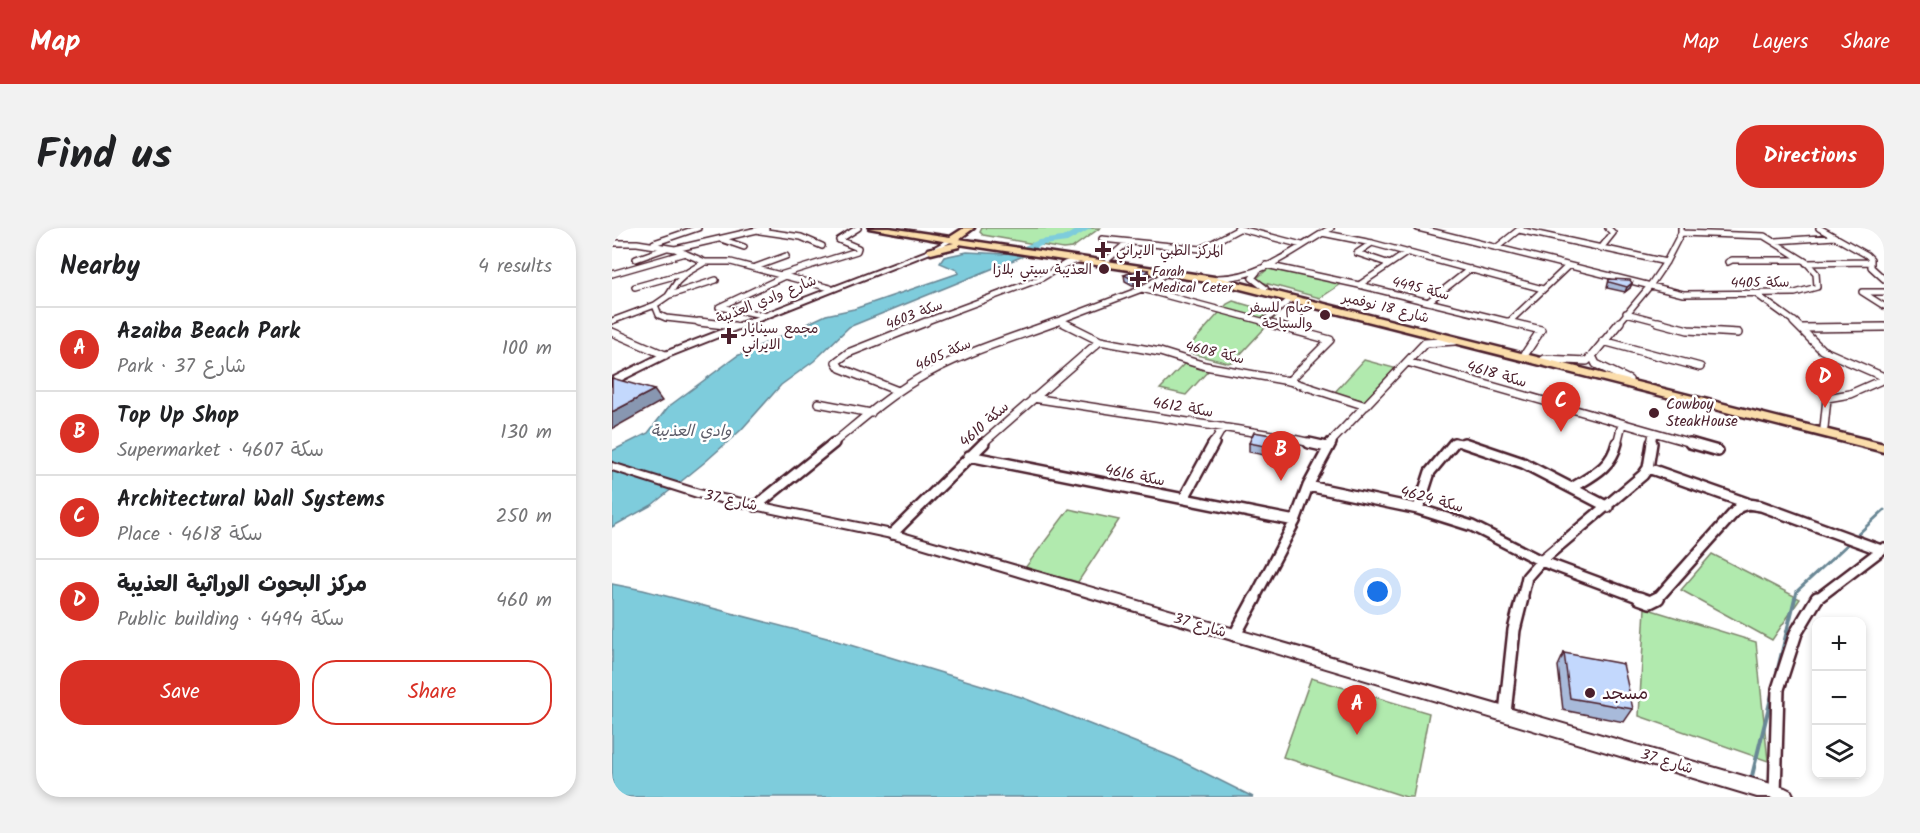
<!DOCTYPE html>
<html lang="en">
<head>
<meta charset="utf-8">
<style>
  :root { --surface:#fff; --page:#f2f2f2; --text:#202124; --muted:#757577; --line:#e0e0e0; --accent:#d93025 }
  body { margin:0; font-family:Kalam,"Playpen Sans Arabic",sans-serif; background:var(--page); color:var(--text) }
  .controls { position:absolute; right:18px; bottom:18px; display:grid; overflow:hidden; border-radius:12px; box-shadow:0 3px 9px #0003 }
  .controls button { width:54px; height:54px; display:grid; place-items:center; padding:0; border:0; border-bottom:2px solid var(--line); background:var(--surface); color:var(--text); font:30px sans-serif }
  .you { position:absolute; left:766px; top:364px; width:21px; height:21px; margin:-15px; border:4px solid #fff; border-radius:50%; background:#1a73e8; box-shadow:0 0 0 9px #1a73e833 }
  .badge { display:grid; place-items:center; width:39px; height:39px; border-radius:50%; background:var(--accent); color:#fff; font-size:20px; font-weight:700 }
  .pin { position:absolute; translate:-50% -50px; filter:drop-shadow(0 2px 3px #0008) }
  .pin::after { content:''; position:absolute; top:32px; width:21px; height:18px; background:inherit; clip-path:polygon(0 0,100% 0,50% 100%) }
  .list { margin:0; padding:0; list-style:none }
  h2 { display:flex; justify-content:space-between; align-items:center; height:78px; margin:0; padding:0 24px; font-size:26px }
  h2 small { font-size:20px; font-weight:400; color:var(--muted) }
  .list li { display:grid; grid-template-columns:39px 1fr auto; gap:18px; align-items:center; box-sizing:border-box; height:84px; padding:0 24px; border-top:2px solid var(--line) }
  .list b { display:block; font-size:22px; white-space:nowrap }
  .list p { margin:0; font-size:20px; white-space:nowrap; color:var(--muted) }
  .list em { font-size:20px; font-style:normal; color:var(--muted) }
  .actions { display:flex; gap:12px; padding:18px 24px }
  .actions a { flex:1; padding:14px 0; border:2px solid var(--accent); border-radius:24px; text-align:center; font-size:21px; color:var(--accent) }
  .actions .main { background:var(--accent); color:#fff }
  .icon { flex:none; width:33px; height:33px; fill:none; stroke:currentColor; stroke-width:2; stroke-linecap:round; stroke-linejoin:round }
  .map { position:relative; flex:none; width:1272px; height:569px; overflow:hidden; border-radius:24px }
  header { display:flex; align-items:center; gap:36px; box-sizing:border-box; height:84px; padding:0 30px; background:var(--accent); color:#fff }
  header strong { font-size:28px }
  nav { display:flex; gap:33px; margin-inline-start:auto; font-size:21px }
  .intro { display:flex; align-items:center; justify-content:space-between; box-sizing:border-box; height:144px; padding:0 36px }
  h1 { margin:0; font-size:42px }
  .button { padding:15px 27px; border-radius:24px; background:var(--accent); color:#fff; font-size:21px; font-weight:700 }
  main { display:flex; gap:36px; padding:0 36px }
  aside { flex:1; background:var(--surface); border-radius:24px; box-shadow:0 3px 9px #0003 }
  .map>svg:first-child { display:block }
  .green { fill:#b1eaae; stroke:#7e846c; stroke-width:1.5 }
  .water { fill:#7eccdc; stroke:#698795; stroke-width:1.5 }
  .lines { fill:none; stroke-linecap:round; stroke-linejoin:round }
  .stream-far1 { stroke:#698795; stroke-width:3 }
  .stream { stroke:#698795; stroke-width:4 }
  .river { fill:#7eccdc; fill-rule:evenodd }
  .minor-far3-casing { stroke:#4a1f2b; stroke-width:8 }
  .minor-far2-casing { stroke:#4a1f2b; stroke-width:10 }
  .minor-far1-casing { stroke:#4a1f2b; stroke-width:14 }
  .minor-casing { stroke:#4a1f2b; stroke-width:16 }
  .tertiary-casing { stroke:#4a1f2b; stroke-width:4 }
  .primary-casing { stroke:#4a1f2b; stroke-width:5 }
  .minor-far3 { stroke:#fff; stroke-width:5 }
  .minor-far2 { stroke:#fff; stroke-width:7 }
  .minor-far1 { stroke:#fff; stroke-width:9 }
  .minor { stroke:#fff; stroke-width:11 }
  .tertiary { fill:#fff; fill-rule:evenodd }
  .primary { fill:#fbddab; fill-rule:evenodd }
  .wall { fill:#a8bada; stroke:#4a1f2b; stroke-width:1.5 }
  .shaded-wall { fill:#8897b1; stroke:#4a1f2b; stroke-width:1.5 }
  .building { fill:#c3d8fd; stroke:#4a1f2b; stroke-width:1.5 }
  .poi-dot { fill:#4a1f2b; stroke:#fff; stroke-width:2 }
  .labels { text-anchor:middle; stroke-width:5; stroke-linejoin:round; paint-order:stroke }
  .far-poi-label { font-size:14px; fill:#4a1f2b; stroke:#fff; text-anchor:start }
  .far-street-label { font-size:14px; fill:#4a1f2b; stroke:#fff }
  .street-label { font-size:15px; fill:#4a1f2b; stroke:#fff }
  .poi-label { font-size:15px; fill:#4a1f2b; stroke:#fff; text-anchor:start }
  .water-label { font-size:16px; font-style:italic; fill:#5c5c69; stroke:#fff }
  .near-poi-label { font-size:18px; fill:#4a1f2b; stroke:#fff; text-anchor:start }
</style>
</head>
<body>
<header>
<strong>Map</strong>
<nav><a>Map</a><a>Layers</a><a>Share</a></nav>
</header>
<div class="intro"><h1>Find us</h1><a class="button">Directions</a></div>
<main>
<aside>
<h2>Nearby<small>4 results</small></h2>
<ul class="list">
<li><span class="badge">A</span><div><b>Azaiba Beach Park</b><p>Park · شارع 37</p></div><em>100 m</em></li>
<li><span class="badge">B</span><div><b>Top Up Shop</b><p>Supermarket · سكة 4607</p></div><em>130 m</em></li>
<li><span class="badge">C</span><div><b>Architectural Wall Systems</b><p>Place · سكة 4618</p></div><em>250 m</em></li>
<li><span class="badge">D</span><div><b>مركز البحوث الوراثية العذيبة</b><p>Public building · سكة 4494</p></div><em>460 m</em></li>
</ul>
<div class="actions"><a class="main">Save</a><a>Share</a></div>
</aside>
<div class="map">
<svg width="1272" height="569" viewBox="0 0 1272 569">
  <rect width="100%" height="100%" fill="#fff"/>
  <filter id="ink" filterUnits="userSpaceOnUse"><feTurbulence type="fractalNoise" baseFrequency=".0167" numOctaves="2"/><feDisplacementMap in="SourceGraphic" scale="12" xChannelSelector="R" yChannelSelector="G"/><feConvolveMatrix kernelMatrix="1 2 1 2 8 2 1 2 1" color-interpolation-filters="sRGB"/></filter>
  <g filter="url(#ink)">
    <path class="green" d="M370 0H488L460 20 451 21 371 7 368 4Z
      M657 40 729 56 708 70 649 54 645 50Z
      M621 73 666 86 622 133 616 135 577 125 574 122 615 76Z
      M752 132 782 140V143L754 173 722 165Z
      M572 136 597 142 574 167 548 161Z
      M457 281 507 292 466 354 413 340Z
      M1100 326 1188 371 1160 412 1069 362Z
      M1033 380 1144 414 1156 533 1027 488Z
      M699 450 817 485 801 569H794L671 529Z"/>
    <path class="water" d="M355 24 414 27 237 99 202 133 169 157 129 202 93 234 40 277 0 299V223L36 205 56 179 125 128 214 87 242 81 347 45 345 42 328 35 332 29Z
      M0 356 31 362 215 410 409 469 563 530 641 569H0Z"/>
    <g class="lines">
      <path class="stream-far1" d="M1243 309 1272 282
        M1183 371 1185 363 1238 314"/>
      <path class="stream" d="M1163 453 1183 370
        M1139 552 1161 462"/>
      <path class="river" d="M469 0H480L455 14 432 17 378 37 373 34 427 12 450 9Z"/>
      <defs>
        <path id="minor-far3" d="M625 0 690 17
          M806 0 1071 66 1183 65 1205 59 1204 45 1194 34 1152 8 1069 5
          M1207 0 1255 27 1259 31V39L1272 51
          M1269 0 1272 1
          M907 2 1054 34
          M148 3 189 9 210 18
          M710 5 760 15 931 61
          M109 11 132 19
          M490 11 589 21 627 1
          M1164 13 1223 9
          M0 15H25L63 21 93 34H119L218 60
          M42 15 86 0
          M760 15 745 25 778 36
          M884 20 909 0
          M989 20 1001 5 996 0
          M63 21 154 0
          M24 31 55 20
          M496 31 516 14
          M1116 34 1120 32H1189
          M1194 35 1258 34
          M654 37 747 57 902 95
          M141 40 174 28
          M645 44 640 50 653 60
          M0 46 73 25
          M168 47 245 23 246 20 227 12 246 0
          M606 50C649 50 683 21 719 0
          M747 57 796 24
          M23 59 73 45
          M530 61 657 95
          M1272 64H1250L1272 78
          M1144 66 1184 95
          M58 67 104 52
          M816 74 858 41
          M43 77 47 87 54 90 99 95
          M1014 85 1052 95
          M151 87 107 79 173 48
          M0 93 43 77 56 68 65 54 76 44 93 34
          M448 93 453 95
          M651 94 679 71
          M897 94 956 38
          M310 95 428 51 453 36 469 31
          M440 95 530 61 556 44
          M1007 95 1037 59 1054 34 1069 5V0"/>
        <path id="minor-far2" d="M87 94 122 98
          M450 94 488 113 548 124 593 138 677 153 754 178
          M651 94 718 112 677 153
          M896 94 929 102 913 126
          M1046 94 1076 102 1126 105
          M1182 94 1210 122 1272 149
          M1190 100 1272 99
          M0 104 53 127
          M991 113 1088 139
          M980 128 1008 94
          M932 131 975 133 980 128 984 136 1017 152
          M795 134 1083 216
          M286 163 228 140 224 134 236 125 314 94
          M421 170 667 208 704 216
          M206 175 259 185
          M1212 200 1215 170 1238 166 1272 151
          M220 216C247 194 274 170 304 152 346 126 398 111 444 94
          M370 216 488 113
          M601 216 611 199
          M717 216 813 115 843 113
          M841 216 843 214 856 216
          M1005 216 1010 196
          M1039 216 1041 205"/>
        <path id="minor-far1" d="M697 215 715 219
          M852 215 911 235 996 279
          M1078 215 1106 223
          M357 228 683 293
          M1036 240 1135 275
          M696 258 806 281 860 298 929 333 1031 371
          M960 260C981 247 999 240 1005 215
          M572 270 602 215
          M144 278 222 215
          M806 281 818 244 842 215
          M280 306 372 215
          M642 371 683 293 696 258 719 215
          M910 371 915 349 929 333 1031 247 1036 240 1040 215
          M1045 371 1127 279 1136 276 1149 278 1269 322
          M1205 371 1272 320"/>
        <path id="minor" d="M1027 370 1038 374 1046 370
          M623 407 643 370
          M893 485 902 402 910 370
          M1163 566 1166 461 1184 405 1205 370"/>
        <path id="tertiary" d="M337 11 342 12 321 24 56 129 0 157V150L50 125 317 22Z
          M0 235 87 262 280 302 1173 560 1179 563 1182 569H1145L279 310 85 269 0 242Z"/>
        <path id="primary" d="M257 0H277L338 9 352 0H362L347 11 609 50 1272 216V224L609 56 347 16V19L319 26 315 23 316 21 342 15Z"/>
      </defs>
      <use href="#minor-far3" class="minor-far3-casing"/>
      <use href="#minor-far2" class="minor-far2-casing"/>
      <use href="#minor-far1" class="minor-far1-casing"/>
      <use href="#minor" class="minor-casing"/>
      <use href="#tertiary" class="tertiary-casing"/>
      <use href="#primary" class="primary-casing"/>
      <use href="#minor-far3" class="minor-far3"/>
      <use href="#minor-far2" class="minor-far2"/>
      <use href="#minor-far1" class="minor-far1"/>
      <use href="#minor" class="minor"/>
      <use href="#tertiary" class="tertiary"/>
      <use href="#primary" class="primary"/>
    </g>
    <path class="wall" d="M537 42 538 47 531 54 522 58 513 53 512 47Z
      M997 51 1020 55 1018 60 1013 64 995 60Z
      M682 211 681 220 676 233H664L662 229 637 224V215Z
      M952 425 1021 481 1012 494 951 482 946 438Z"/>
    <path class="shaded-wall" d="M537 42 538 47 531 54 522 58V52Z
      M1020 55 1018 60 1013 64 1015 59Z
      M42 162 50 173 0 201V184Z
      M682 211 681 220 676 233V224Z"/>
    <path class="building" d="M530 41 537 42 530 49 522 52 512 47Z
      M997 51 1018 52 1020 55 1015 59 997 54Z
      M0 150 42 162 0 184Z
      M642 204 682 211 676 224H664L663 220 637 215Z
      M952 425 1011 436 1021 481 958 470Z"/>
  </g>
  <g class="poi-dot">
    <path d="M488 13h6v6h6v6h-6v6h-6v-6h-6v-6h6z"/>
    <circle cx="492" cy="41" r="6"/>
    <path d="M523 42h6v6h6v6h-6v6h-6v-6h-6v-6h6z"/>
    <circle cx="713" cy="87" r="6"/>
    <path d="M114 99h6v6h6v6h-6v6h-6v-6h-6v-6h6z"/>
    <circle cx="1042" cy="185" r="6"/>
    <circle cx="978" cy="465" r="6"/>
  </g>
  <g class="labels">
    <g class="far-poi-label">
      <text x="504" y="27">المركز الطبي الايراني</text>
      <text x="480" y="46" text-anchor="end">العذيبة سيتي بلازا</text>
      <text x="540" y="48">Farah<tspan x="540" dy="16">Medical Ceter</tspan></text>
      <text x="701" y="84" text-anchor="end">خيام للسفر<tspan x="701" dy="16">والسياحة</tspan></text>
      <text x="130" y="105">مجمع سينايار<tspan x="130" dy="16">الايراني</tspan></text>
    </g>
    <g class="far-street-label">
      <text transform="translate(1148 54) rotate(-1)" y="5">سكة 4405</text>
      <text transform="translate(809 60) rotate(14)" y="5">سكة 4495</text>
      <text transform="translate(154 71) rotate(-22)" y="5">شارع وادي العذيبة</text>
      <text transform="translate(774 79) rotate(14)" y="5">شارع 18 نوفمبر</text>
      <text transform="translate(302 86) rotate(-21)" y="5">سكة 4603</text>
      <text transform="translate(603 124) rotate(13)" y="5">سكة 4608</text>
      <text transform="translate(331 126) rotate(-24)" y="5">سكة 4605</text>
    </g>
    <g class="street-label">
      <text transform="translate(885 146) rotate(16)" y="5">سكة 4618</text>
      <text transform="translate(571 179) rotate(9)" y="5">سكة 4612</text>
      <text transform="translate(372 196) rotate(-42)" y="5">سكة 4610</text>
      <text transform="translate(523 247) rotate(11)" y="5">سكة 4616</text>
      <text transform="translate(820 271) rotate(15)" y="5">سكة 4624</text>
      <text transform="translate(119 272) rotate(12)" y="5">شارع 37</text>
      <text transform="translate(588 397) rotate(16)" y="5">شارع 37</text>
      <text transform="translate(1055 533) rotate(17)" y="5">شارع 37</text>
    </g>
    <g class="poi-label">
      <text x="1054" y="181">Cowboy<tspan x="1054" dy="17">SteakHouse</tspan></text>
    </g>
    <g class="water-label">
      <text x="79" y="208">وادي العذيبة</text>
    </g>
    <g class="near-poi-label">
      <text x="990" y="471">مسجد</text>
    </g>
  </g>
</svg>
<div class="controls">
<button>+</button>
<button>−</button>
<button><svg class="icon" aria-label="layers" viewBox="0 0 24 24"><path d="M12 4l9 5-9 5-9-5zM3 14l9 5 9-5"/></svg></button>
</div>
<div class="you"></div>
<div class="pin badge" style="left:745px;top:507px">A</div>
<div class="pin badge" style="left:669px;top:253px">B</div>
<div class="pin badge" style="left:949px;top:204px">C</div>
<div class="pin badge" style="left:1213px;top:180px">D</div>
</div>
</main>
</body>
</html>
